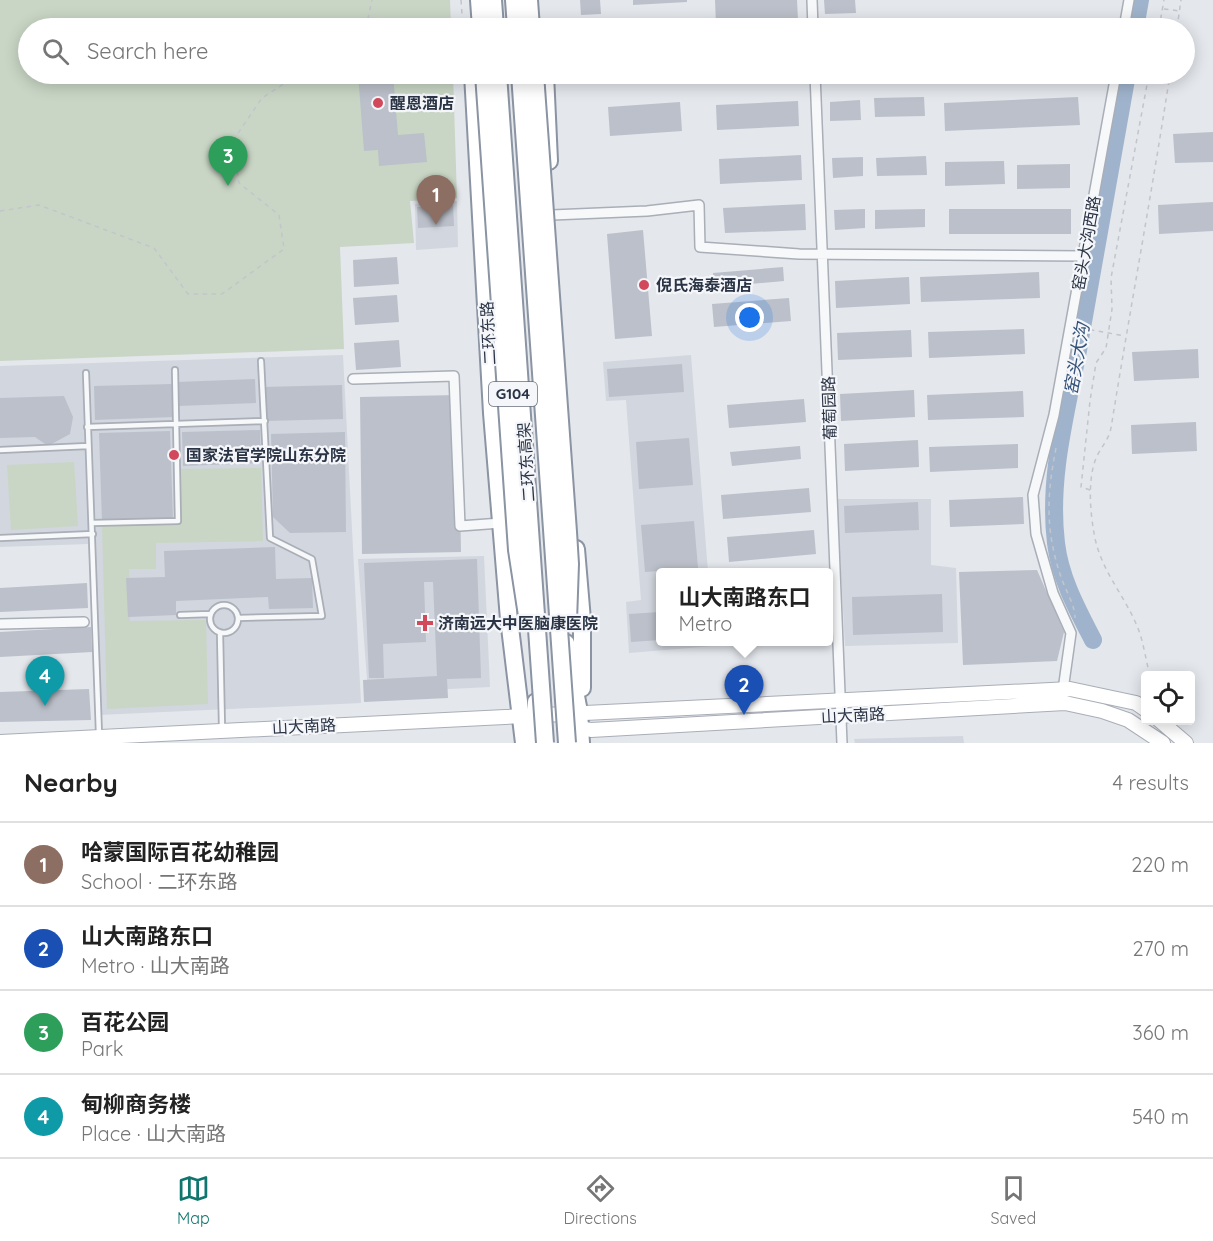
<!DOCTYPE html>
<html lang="en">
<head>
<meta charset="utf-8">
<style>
  :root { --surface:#fff; --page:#f6f6f6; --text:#222; --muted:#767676; --line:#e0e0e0; --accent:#0f766e }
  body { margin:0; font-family:Quicksand,"Noto Sans SC",sans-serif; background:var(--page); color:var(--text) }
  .controls { position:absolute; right:18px; bottom:18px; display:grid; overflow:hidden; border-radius:6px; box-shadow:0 3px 15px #0003 }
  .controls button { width:54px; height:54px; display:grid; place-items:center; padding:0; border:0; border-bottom:2px solid var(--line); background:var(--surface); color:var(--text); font:30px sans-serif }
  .you { position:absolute; left:750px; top:318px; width:21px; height:21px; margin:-15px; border:4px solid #fff; border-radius:50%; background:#1a73e8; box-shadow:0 0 0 9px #1a73e833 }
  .badge { display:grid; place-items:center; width:39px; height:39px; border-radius:50%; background:var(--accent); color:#fff; font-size:20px; font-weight:700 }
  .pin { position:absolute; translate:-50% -50px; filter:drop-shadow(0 2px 3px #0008) }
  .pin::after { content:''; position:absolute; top:32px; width:21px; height:18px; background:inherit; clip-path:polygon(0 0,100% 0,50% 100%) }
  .popup { position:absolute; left:656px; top:568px; width:177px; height:78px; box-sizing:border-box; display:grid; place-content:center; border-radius:6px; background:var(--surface); filter:drop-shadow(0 2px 4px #0005); font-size:20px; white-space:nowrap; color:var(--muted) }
  .popup b { font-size:22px; color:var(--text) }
  .popup::after { content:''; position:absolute; left:50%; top:100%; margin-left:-12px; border:12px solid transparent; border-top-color:var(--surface) }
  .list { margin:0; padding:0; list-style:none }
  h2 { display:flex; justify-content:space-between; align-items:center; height:78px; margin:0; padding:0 24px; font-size:26px }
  h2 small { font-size:20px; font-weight:400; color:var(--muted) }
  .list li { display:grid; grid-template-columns:39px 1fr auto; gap:18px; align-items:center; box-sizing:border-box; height:84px; padding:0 24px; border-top:2px solid var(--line) }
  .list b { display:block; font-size:22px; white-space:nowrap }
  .list p { margin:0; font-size:20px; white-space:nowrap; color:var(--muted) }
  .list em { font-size:20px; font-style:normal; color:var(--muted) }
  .icon { flex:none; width:33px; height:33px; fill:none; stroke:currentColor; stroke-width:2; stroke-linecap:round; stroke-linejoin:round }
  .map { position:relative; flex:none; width:1213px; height:743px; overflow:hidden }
  .search { position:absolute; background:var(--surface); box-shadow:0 3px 15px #0003; left:18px; right:18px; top:18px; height:66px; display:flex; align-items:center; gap:15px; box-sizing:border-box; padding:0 21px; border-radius:33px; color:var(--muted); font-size:22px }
  .sheet { height:414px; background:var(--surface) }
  nav { display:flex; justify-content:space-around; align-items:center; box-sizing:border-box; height:84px; border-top:2px solid var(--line); background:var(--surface); font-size:16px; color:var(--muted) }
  nav a { display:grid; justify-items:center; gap:3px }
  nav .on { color:var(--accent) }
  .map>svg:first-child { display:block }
  .built { fill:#d2d6de }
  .green { fill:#c9d6c5 }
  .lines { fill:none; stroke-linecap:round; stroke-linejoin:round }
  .river { stroke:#9fb4cc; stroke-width:18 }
  .building { fill:#bbc0ca }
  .service-casing { stroke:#a9aeb7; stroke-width:8 }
  .minor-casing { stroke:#a9aeb7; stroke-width:12 }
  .secondary-casing { stroke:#a9aeb7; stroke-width:16 }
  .trunk-casing { stroke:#8b94a3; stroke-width:20 }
  .path { stroke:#c2c5cb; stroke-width:1.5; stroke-dasharray:4.5 4.5; stroke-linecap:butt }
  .service { stroke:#f7f8fa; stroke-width:4.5 }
  .minor { stroke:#f7f8fa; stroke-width:9 }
  .secondary { stroke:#fff; stroke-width:14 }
  .trunk { stroke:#fff; stroke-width:16 }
  .trunk-bridge-casing { stroke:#8b94a3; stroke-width:20; stroke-linecap:butt }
  .trunk-bridge { stroke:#fff; stroke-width:16 }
  .poi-dot { fill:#d1495b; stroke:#f4f6f9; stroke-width:2 }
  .labels { text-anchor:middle; stroke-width:4.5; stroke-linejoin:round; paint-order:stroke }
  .shield { fill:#f4f6f9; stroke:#676e7b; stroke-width:1.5 }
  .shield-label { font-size:15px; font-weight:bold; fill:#2b3445 }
  .poi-label { font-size:16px; font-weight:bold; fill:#2b3445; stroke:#f4f6f9; text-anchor:start }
  .street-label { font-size:16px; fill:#2b3445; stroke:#f4f6f9 }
  .water-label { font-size:18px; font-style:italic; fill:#34527a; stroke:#f4f6f9 }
</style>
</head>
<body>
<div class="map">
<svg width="1213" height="743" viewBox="0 0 1213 743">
  <rect width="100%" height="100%" fill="#e4e7ec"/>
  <path class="built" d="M457 201 458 247 416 250 415 204Z
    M343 355 361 703 99 715 88 544 0 547V366Z
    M691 355 708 572H660V642H713V646L629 653 626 602 641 600 626 400 606 401 603 362Z
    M837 499H931V565L956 568 958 643 845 646Z
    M484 556 490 687 368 693 358 559Z
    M963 736 964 743H855L854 739Z"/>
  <path class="green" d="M0 0H450L451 28H28V74H453L457 198 410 201 414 243 340 247 344 349 0 361Z
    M74 462 78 526 11 530 7 465Z
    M261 468 263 541 156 543V569H129L130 621 206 620 208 704 107 709 102 525 180 523V469Z"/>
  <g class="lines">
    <path class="river" d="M1135 28 1140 0
      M1093 640C1077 609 1060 578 1056 543 1048 478 1066 414 1078 350 1095 258 1111 166 1127 74"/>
  </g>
  <path class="building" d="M580 0H600L601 14 581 15Z
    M633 0H687V2L633 5Z
    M715 0H797L798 20 716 24Z
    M824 0H855L856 13 825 14Z
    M913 18V28H882L881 19Z
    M358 74H393L398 135 424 133 427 162 379 166 378 150 364 151Z
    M717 74H758V75L717 77Z
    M924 97 925 116 875 117 874 98Z
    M1078 97 1080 125 945 131 944 103Z
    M860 100 861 120 830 121V102Z
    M798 101 799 126 717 130 716 105Z
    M680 102 682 131 610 136 608 107Z
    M1213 132V162L1175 163 1173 134Z
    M801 155 802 180 720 184 719 159Z
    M926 156 927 175 877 176 876 158Z
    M863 157V176L833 178 832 158Z
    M1004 161 1005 184 945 186V162Z
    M1070 164V188L1017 189V165Z
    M1213 202V231L1159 234 1158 205Z
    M805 204 806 230 725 233 723 208Z
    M453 205 454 226 418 228 417 207Z
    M865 209V228L835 230 834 210Z
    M925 209V227L875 229V210Z
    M949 209H1071V234H949Z
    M643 230 652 336 615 339 607 234Z
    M397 257 399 284 354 287 353 260Z
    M783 267 784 281 714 287 713 273Z
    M1039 272 1040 298 921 302 920 277Z
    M909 277 910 304 836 308 835 281Z
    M397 295 399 322 355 325 353 298Z
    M789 298 791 321 714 327 712 304Z
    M1024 329 1025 354 929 358 928 332Z
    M911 330 912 357 838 360 837 333Z
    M399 340 401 367 356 370 354 343Z
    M1198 349 1199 378 1134 381 1132 352Z
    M682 364 684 392 609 397 607 369Z
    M255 379 256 403 178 406 177 382Z
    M172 384 174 417 95 420 94 386Z
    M342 385 343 419 265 421 263 387Z
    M914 390 915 417 841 421 840 394Z
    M1023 391 1024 417 928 420 927 395Z
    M458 395 461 552 362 554 360 397Z
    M64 396 73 417 70 434 48 446 35 437 0 438V398Z
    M804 399 806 422 729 428 727 405Z
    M1196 422 1197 451 1132 454 1131 425Z
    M260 430 261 463 183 466 182 432Z
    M170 431 173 520 102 522 99 433Z
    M345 432 346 532 290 533 273 517 271 434Z
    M689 438 693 485 639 489 636 442Z
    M918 440 919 467 845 471 844 444Z
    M1018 444V468L930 472 929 447Z
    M800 446 801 459 732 466 730 452Z
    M809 488 811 512 723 519 721 495Z
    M1023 497 1024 524 950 527 949 500Z
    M918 502 919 530 845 533 844 506Z
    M694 521 698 568 645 572 641 525Z
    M814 530 816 554 729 562 727 537Z
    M275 547 276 579 312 578 313 608 269 609 268 597 176 601V615L128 617 126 578 165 577 164 551Z
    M477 559 481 678 447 679 448 698 364 702 363 680 437 676 433 582H424L426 642 383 644 384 678H369L364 563Z
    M1037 570 1064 632 1057 661 963 665 959 572Z
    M87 583 88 608 0 612V588Z
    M942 594 943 632 853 635 852 597Z
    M660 612V640L631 642 629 614Z
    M91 627 92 652 0 657V632Z
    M89 689 91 720 0 722V692Z"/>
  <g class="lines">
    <defs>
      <path id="service" d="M86 373 99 734
        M87 427 265 421
        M0 450 88 446
        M92 523 178 521 175 370
        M0 538 93 534
        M210 619a14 14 0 1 1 28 0a14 14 0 1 1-28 0Z
        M180 615 210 614
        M238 618 322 616 312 559 270 538 261 361
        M220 633 222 728"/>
      <path id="minor" d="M812 0 813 28
        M1124 28 1129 0
        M815 74 842 743
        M552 215 647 211 699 205 700 247 799 254 1083 256
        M353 379 454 376 460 526 501 523
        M0 624 84 622
        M1063 690 1071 633 1053 593 1036 534 1033 495 1054 415 1116 74"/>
      <path id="secondary" d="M1159 720 1186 743
        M572 726 591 730 1065 703 1102 711 1128 720 1163 743
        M0 742 1070 689 1136 703 1146 710"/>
      <path id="trunk" d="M479 0 481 28
        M493 0 495 28
        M514 0 516 28
        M529 0 531 28
        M473 74 492 413 509 619 524 743
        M545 74 549 161
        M576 549 582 620V688
        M566 643 579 712 581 743
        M536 702V743"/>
    </defs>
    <use href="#service" class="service-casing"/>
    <use href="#minor" class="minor-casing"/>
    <use href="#secondary" class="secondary-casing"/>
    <use href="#trunk" class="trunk-casing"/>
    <path class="path" d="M461 0 463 28
      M1164 9 1180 11
      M366 28 372 0
      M1159 28 1164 0
      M1177 28 1181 0
      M0 211 39 205 154 248 188 294H222L284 249 279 215 239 183 232 142 262 98 299 74
      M1081 328 1125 336
      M1056 448C1047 494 1045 528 1060 574 1064 588 1075 604 1075 618
      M1090 490 1081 487 1090 401 1096 363 1106 348 1112 309 1111 278 1149 74
      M1150 676C1146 661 1144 645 1139 631 1126 596 1100 571 1094 533 1090 511 1088 481 1095 461 1099 449 1109 440 1111 428 1130 310 1152 192 1170 74"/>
    <use href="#service" class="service"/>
    <use href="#minor" class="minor"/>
    <use href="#secondary" class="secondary"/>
    <use href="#trunk" class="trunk"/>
    <defs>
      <path id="trunk-bridge" d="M484 74 517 550 528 622
        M498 74 545 743
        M520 74 567 743
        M535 74 568 532 570 564 568 621"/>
    </defs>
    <use href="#trunk-bridge" class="trunk-bridge-casing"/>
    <use href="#trunk-bridge" class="trunk-bridge"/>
  </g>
  <g class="poi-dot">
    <circle cx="378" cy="103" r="6"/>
    <circle cx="644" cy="285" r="6"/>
    <circle cx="174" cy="455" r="6"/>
    <path d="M422 614h6v6h6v6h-6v6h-6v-6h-6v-6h6z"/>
  </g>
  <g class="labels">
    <rect class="shield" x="489" y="382" width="48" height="24" rx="4.5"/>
    <g class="shield-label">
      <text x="513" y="399">G104</text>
    </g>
    <g class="poi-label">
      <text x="390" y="109">醒恩酒店</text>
      <text x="656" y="291">倪氏海泰酒店</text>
      <text x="186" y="461">国家法官学院山东分院</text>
      <text x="438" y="629">济南远大中医脑康医院</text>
    </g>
    <g class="street-label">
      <text transform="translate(1086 243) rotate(-80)" y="6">窑头大沟西路</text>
      <text transform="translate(488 333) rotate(-93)" y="6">二环东路</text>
      <text transform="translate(829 408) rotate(-92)" y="6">葡萄园路</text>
      <text transform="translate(526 462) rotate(-94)" y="6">二环东高架</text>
      <text transform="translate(853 715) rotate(-3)" y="6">山大南路</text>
      <text transform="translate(304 726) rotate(-3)" y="6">山大南路</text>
    </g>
    <g class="water-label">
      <text transform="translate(1077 359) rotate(-80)" y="6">窑头大沟</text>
    </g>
  </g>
</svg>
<div class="controls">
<button><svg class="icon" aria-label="locate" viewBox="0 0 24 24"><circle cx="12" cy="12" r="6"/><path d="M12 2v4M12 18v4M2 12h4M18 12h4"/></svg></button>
</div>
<div class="you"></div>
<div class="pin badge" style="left:436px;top:225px;background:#8d6e63">1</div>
<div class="pin badge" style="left:744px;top:715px;background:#1a4fb4">2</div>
<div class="popup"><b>山大南路东口</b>Metro</div>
<div class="pin badge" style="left:228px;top:186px;background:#2e9e5b">3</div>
<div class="pin badge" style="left:45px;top:706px;background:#0f9aa8">4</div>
<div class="search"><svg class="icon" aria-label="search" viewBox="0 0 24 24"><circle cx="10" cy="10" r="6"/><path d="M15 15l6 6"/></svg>Search here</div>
</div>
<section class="sheet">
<h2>Nearby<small>4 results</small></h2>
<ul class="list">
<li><span class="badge" style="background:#8d6e63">1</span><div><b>哈蒙国际百花幼稚园</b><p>School · 二环东路</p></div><em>220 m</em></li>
<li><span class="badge" style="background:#1a4fb4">2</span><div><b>山大南路东口</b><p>Metro · 山大南路</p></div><em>270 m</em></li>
<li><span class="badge" style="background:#2e9e5b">3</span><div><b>百花公园</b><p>Park</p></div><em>360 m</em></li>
<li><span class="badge" style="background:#0f9aa8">4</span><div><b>甸柳商务楼</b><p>Place · 山大南路</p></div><em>540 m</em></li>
</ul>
</section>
<nav>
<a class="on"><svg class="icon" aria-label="map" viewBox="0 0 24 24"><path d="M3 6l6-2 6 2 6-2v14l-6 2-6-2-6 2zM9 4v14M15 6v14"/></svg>Map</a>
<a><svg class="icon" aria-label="directions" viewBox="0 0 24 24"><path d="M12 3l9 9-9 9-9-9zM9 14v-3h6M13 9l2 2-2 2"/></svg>Directions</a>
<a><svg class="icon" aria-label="saved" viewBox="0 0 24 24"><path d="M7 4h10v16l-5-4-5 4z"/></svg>Saved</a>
</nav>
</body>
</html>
